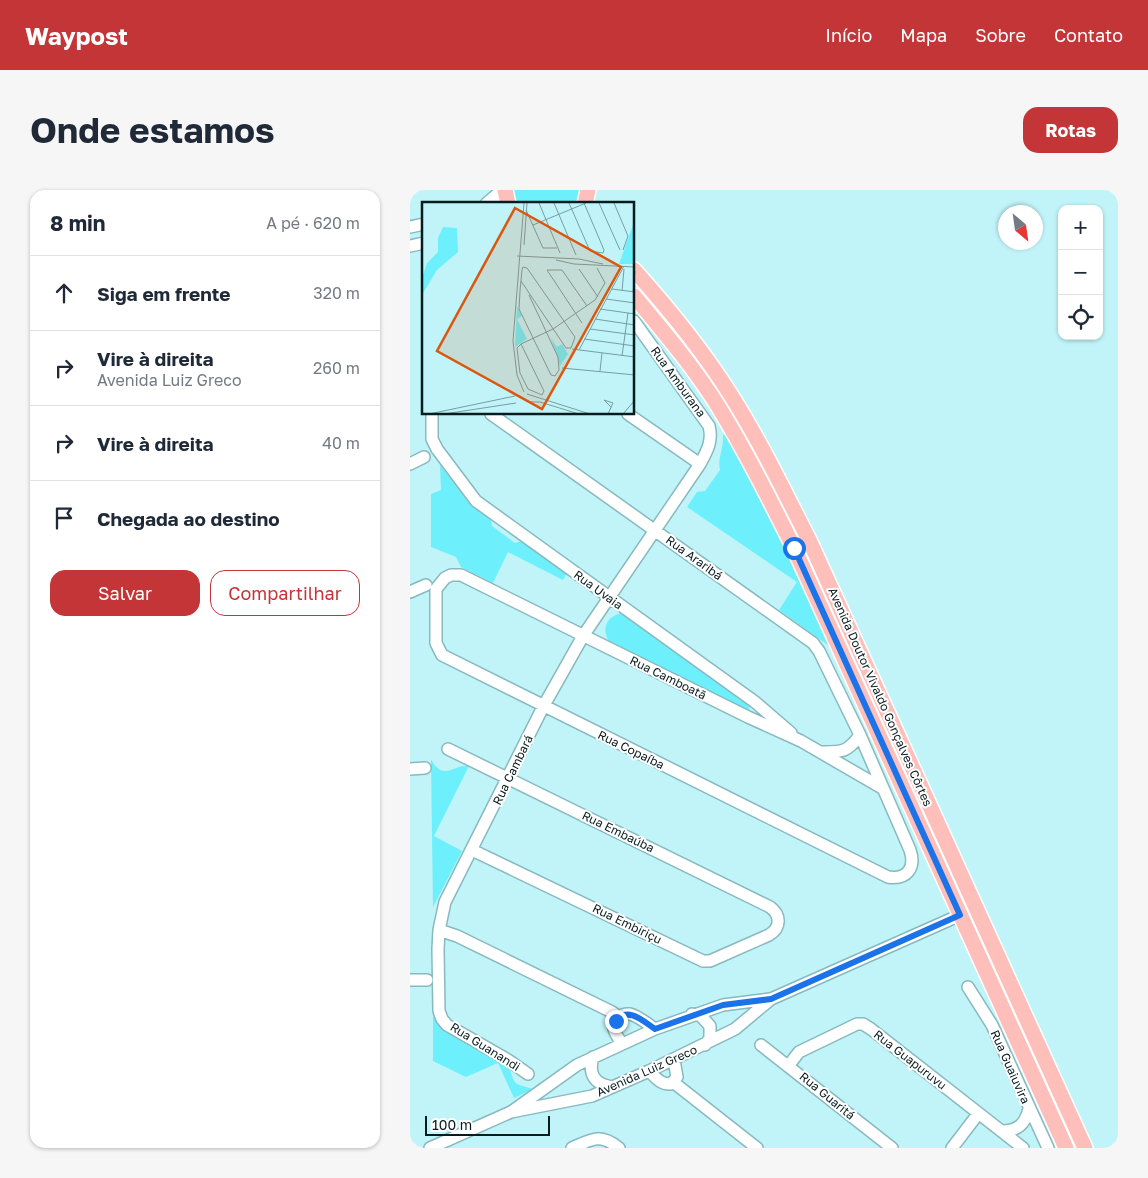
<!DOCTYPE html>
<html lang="pt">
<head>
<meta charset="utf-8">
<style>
  :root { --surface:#fff; --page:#f6f6f7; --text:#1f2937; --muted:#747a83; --line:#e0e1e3; --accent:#c43538 }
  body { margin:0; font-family:"Golos Text",sans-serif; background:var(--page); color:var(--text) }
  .controls { position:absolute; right:15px; top:15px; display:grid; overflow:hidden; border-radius:10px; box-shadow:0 1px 4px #0004 }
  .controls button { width:45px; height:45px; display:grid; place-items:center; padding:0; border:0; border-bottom:1px solid var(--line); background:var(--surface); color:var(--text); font:25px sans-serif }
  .compass { position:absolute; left:588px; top:15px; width:45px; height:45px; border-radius:50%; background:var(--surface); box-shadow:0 1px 4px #0004; rotate:151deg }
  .scale { position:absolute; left:15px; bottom:12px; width:125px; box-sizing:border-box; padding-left:5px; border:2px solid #071c1e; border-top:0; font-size:14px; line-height:18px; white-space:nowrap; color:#071c1e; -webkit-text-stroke:4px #fff; paint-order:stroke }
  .stop { position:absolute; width:15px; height:15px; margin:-11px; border:4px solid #1a73e8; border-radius:50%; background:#fff }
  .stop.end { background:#1a73e8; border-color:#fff; box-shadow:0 1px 5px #0008 }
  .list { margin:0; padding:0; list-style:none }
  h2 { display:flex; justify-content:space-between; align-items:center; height:65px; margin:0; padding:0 20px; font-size:21px }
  h2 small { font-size:16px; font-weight:400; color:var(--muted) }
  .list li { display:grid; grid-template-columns:32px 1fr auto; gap:15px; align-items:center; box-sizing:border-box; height:75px; padding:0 20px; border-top:1px solid var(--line) }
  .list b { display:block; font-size:19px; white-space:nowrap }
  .list p { margin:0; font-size:16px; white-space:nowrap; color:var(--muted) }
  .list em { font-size:16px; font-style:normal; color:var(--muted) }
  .actions { display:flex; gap:10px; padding:15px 20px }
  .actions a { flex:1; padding:11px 0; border:1px solid var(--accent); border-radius:15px; text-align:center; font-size:18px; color:var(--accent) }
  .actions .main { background:var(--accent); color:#fff }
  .icon { flex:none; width:28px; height:28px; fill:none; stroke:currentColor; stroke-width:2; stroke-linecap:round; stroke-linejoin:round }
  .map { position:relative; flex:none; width:708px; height:958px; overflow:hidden; border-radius:15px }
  header { display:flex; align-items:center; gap:30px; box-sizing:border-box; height:70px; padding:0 25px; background:var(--accent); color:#fff }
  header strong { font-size:24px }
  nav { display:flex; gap:28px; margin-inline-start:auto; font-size:18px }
  .intro { display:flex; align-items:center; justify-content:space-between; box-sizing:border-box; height:120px; padding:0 30px }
  h1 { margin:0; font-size:35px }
  .button { padding:12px 22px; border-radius:15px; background:var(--accent); color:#fff; font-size:18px; font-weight:700 }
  main { display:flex; gap:30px; padding:0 30px }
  aside { flex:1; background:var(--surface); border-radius:15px; box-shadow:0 1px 4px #0004 }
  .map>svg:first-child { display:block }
  .green { fill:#6deffc }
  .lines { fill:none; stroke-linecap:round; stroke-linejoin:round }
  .minor-casing { stroke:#87b9be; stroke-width:14 }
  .major-casing { stroke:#fff; stroke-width:18 }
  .minor { stroke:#fff; stroke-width:11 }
  .major { stroke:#febfbb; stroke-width:15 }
  .route { stroke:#1a73e8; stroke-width:6 }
  .labels { text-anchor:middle; stroke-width:4; stroke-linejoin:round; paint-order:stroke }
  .street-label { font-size:12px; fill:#071c1e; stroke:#fff }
  .inset-road { fill:none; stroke:#769ea1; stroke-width:1 }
  .view { fill:#dd560d; fill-opacity:0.15; stroke:#dd560d; stroke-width:2.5 }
  .inset-edge { fill:none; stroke:#071c1e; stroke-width:2.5 }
</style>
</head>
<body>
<header>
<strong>Waypost</strong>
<nav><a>Início</a><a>Mapa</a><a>Sobre</a><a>Contato</a></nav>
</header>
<div class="intro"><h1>Onde estamos</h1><a class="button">Rotas</a></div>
<main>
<aside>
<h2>8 min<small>A pé · 620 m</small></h2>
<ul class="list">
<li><svg class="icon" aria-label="ahead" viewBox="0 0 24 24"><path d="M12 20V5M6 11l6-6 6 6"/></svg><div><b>Siga em frente</b></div><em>320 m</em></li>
<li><svg class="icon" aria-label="right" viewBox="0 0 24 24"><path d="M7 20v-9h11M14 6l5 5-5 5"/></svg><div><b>Vire à direita</b><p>Avenida Luiz Greco</p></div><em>260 m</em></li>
<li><svg class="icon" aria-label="right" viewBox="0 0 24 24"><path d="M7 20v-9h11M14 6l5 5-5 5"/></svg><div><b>Vire à direita</b></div><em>40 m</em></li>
<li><svg class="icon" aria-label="arrive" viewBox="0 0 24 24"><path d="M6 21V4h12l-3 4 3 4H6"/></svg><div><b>Chegada ao destino</b></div></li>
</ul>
<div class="actions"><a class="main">Salvar</a><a>Compartilhar</a></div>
</aside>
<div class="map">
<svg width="708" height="958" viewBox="0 0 708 958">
  <rect width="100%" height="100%" fill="#c0f4f9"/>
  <path class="green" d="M99 0H174L171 14H102Z
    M316 242 343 290 422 458 369 420 387 392 277 317 287 302 295 301 310 280C307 269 314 259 313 245Z
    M30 275 60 314 81 330 82 336 105 353 111 351 157 383 153 390 98 362 83 393 51 377 46 367 21 357V304L31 300Z
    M214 423 340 514 339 520 335 521 199 451C190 437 199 424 214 423Z
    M21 569C33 593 45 573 59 576L24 646 52 661 23 717Z
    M23 826 27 830 99 876C105 897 104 893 123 899L104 908 88 873 56 887 23 871Z"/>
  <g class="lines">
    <defs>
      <path id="minor" d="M76 14 92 0
        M0 37 14 34
        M0 56 14 53
        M22 224V249L27 259 66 311 345 512 381 543
        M81 224 403 453 409 461 450 545 500 660C506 678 497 690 478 687L32 465 26 453V399L35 388 41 385H51L338 527 391 551 472 598
        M218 224 290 274
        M0 274 14 267
        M0 402 16 395
        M38 559 360 717C371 725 371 738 359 745L300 771H293L62 660
        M411 562C431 562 437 563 450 545
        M0 579 15 578
        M29 740 47 746 202 822 209 827
        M0 790H17
        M558 797 582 835 638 958
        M282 824 291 826 300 836V848L295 855
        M212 854C209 849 205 844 204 839 203 830 211 823 220 824 228 826 238 834 245 839
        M351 855 482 958
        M183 867C178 884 184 894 202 897
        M379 875 389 862 447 834H453L461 839 613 958
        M239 881C245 887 251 895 261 894L267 887 264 870
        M118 884 98 870 37 835 32 829 29 821 28 759 29 740 35 712 133 517 173 446 290 274C297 261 303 251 299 236L224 131
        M263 892 347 958
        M101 922 182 906 239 881 325 839 361 809 566 718
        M592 941C608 941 615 934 619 919
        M20 958 101 922 167 875 245 839 313 815 360 809
        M162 958C182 949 190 943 209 958
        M542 958 568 924"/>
      <path id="major" d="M95 0 98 14
        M175 14 178 0
        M224 80C259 119 294 162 322 207 351 253 375 303 400 352L675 958
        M224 106C253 141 283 176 308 216 336 262 360 310 384 358L656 958"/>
    </defs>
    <use href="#minor" class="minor-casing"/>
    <use href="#major" class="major-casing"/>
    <use href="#minor" class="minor"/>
    <use href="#major" class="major"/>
  </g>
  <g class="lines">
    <path class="route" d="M206 831C218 816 233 831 245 839L313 815 361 809 550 725 384 358"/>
  </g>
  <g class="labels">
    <g class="street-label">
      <text transform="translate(268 192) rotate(54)" y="4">Rua Amburana</text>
      <text transform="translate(284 368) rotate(36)" y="4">Rua Araribá</text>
      <text transform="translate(188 400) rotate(36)" y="4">Rua Uvaia</text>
      <text transform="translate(258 488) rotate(26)" y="4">Rua Camboatã</text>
      <text transform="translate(470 507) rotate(66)" y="4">Avenida Doutor Vivaldo Gonçalves Côrtes</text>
      <text transform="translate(221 560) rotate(26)" y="4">Rua Copaíba</text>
      <text transform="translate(103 580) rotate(-64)" y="4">Rua Cambará</text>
      <text transform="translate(208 642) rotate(26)" y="4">Rua Embaúba</text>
      <text transform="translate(217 734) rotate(26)" y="4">Rua Embiriçu</text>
      <text transform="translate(75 857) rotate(32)" y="4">Rua Guanandi</text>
      <text transform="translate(500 870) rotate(38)" y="4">Rua Guapuruvu</text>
      <text transform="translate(600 877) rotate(66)" y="4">Rua Guaiuvira</text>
      <text transform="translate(237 881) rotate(-24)" y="4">Avenida Luiz Greco</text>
      <text transform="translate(417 906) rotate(39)" y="4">Rua Guaritá</text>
    </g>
  </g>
  <g transform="translate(12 12)">
    <rect width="212" height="212" fill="#c0f4f9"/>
    <path d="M212 20V62H197ZM21 25 35 26 36 50 15 68 0 93V76L5 61 16 50V36ZM95 104 100 114 95 117 105 137 93 145ZM129 136 135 145 140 142 146 152 138 164Z" fill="#6deffc"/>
    <path class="inset-road" d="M102 1 91 139 95 173 102 190M117 1 138 51M132 1 154 53M147 1 168 49 181 51 182 48 162 1M177 1 198 48M192 1 206 34 201 48M104 8 121 46H135M111 23 164 1M102 43 105 1M95 54 157 57 181 62M134 58 152 62 213 65M157 67 176 95M99 79 144 146H149L153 135 105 66 101 65 100 68 98 89 97 107 129 173 133 174 137 168 136 155 107 93M190 87 213 90M200 89 202 67M211 90 213 69M184 97 213 101M178 107 213 112M173 117 213 123M160 121 125 68H140L165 104M168 127 213 133M162 137 213 144M99 142 122 189 120 193 106 187 98 171 95 146 99 142 131 127 173 98 183 81 175 66M150 147 213 155M157 148 202 64M200 154 206 111M140 166 213 173M178 169 180 151M105 192 168 212M106 200H118L157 212M7 212 93 194M22 212 94 201M75 212H91M186 212 191 201 182 198 189 205M201 212 213 198"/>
    <path class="view" d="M93 6 199 65 120 207 15 149Z"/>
    <rect width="212" height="212" class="inset-edge"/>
  </g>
</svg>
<div class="controls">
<button>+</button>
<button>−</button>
<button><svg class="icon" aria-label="locate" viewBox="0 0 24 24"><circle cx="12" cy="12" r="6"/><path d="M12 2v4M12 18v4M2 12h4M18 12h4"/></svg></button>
</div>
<svg class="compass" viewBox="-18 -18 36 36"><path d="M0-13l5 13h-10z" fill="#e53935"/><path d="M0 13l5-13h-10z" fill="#747a83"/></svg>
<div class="scale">100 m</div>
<div class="stop" style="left:384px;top:358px"></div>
<div class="stop end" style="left:206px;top:831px"></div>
</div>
</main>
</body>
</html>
